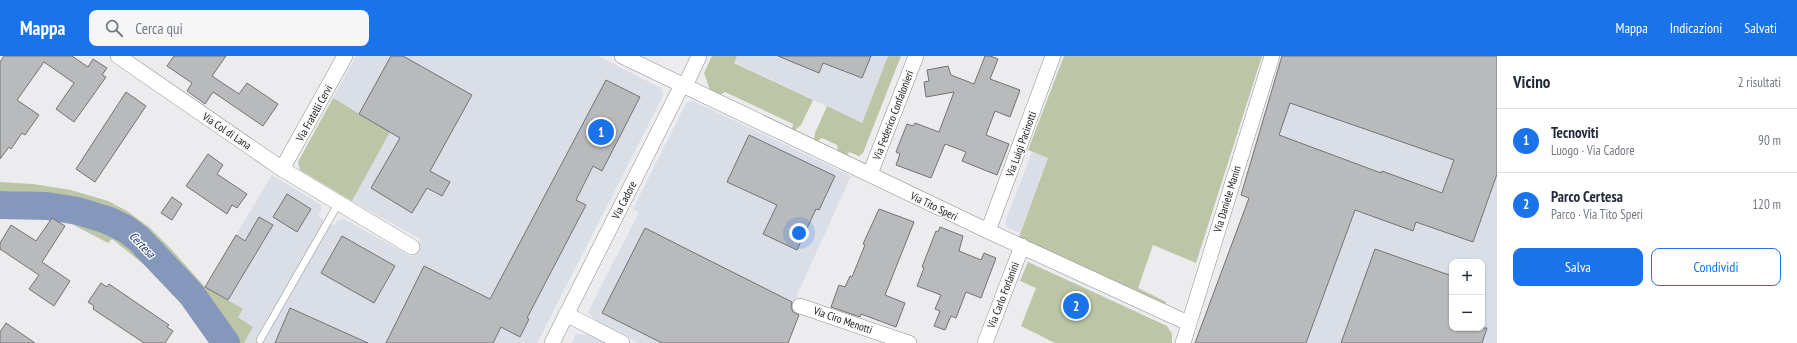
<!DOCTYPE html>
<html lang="it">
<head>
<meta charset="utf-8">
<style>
  :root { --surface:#fff; --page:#f6f6f7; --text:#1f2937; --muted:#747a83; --line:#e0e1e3; --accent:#1a73e8 }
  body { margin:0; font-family:"PT Sans Narrow",sans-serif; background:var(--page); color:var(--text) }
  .controls { position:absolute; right:12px; bottom:12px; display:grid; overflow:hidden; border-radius:8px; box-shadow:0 1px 3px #0004 }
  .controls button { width:36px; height:36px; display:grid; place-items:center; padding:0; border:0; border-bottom:1px solid var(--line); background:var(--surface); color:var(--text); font:20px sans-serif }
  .you { position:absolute; left:799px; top:177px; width:14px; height:14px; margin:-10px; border:3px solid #fff; border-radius:50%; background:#1a73e8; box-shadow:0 0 0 6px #1a73e833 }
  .badge { display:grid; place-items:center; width:26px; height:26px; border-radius:50%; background:var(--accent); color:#fff; font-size:13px; font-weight:700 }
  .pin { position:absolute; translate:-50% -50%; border:2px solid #fff; box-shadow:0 1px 4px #0006 }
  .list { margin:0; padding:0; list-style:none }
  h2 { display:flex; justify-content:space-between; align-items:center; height:52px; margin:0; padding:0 16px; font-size:17px }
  h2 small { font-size:13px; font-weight:400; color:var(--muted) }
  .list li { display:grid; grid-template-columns:26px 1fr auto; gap:12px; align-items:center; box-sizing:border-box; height:64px; padding:0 16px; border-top:1px solid var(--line) }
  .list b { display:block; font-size:15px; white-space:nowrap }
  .list p { margin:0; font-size:13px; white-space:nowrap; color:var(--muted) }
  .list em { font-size:13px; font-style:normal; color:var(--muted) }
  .actions { display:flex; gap:8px; padding:12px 16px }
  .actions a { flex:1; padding:9px 0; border:1px solid var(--accent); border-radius:8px; text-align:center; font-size:14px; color:var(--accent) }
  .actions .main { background:var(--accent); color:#fff }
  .icon { flex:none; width:22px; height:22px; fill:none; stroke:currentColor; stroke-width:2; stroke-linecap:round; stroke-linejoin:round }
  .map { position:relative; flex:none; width:1497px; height:287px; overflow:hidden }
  header { display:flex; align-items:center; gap:24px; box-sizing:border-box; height:56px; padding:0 20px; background:var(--accent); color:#fff }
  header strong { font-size:19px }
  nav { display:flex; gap:22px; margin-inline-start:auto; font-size:14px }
  .search { width:280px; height:36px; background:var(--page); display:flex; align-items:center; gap:10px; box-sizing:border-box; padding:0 14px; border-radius:8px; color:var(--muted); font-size:15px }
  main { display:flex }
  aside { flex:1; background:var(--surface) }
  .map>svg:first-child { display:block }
  .built { fill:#dadee6; fill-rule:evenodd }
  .green { fill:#bcc6a6 }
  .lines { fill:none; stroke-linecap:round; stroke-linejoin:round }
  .river { stroke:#8598bc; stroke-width:28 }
  .building { fill:#b9babb; stroke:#727374; fill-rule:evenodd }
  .lane-casing { stroke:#8d8e90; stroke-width:8 }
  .street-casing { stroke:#8d8e90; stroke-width:16 }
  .lane { stroke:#fff; stroke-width:7 }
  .street { stroke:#fff; stroke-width:15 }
  .labels { text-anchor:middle; stroke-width:3; stroke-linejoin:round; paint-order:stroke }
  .street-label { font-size:11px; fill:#212222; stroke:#f9fafb }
  .water-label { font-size:12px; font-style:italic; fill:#1d3564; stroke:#f9fafb }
</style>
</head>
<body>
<header>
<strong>Mappa</strong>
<div class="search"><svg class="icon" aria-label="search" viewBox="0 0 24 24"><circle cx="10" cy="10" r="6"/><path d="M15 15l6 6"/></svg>Cerca qui</div>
<nav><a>Mappa</a><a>Indicazioni</a><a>Salvati</a></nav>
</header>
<main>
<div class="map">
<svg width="1497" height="287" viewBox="0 0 1497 287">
  <rect width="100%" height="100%" fill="#ececee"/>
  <path class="built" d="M356 0H598L661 32 663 40 537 287H244L253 271 238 261 205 231 272 119 321 149 322 152 318 160 334 170 337 165 344 163 412 201 420 183 352 145 390 76 333 42Z
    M737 0H888L862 67 734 6Z
    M1282 0H1497V287H1195L1249 142 1260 72ZM1452 206H1482V272H1452Z
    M693 45 851 120 797 239 778 287H638L597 266 588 256 639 156 633 153 686 47Z
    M1032 96 1048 102 1020 177 1007 171 1005 166Z
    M576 278 590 279 606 287H572Z"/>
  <path class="green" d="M712 0H737L734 7 813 44 801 69 795 74 792 73 793 68 725 36 720 39 710 34 704 17Z
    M888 0H901L863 97 859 100 849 96 847 100 838 95 837 89 822 82 817 85 814 84 815 77 827 50 862 67Z
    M1064 0H1262L1196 207 1153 189 1138 232 1166 246 1165 250 1019 181 1048 102 1028 94Z
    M333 42 390 76 352 145 300 114 298 106Z
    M0 126 33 128 71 134 108 145 127 155 149 171 172 194 205 231 243 253 238 261 253 271 244 287H236C222 260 202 240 181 218 166 202 152 183 134 169 100 144 42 135 0 135Z
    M71 162 107 171 119 178 133 195 162 223 112 183 108 187 68 166Z
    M1028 206 1167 270 1172 278V287H1055L1021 270 1036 232 1020 225Z"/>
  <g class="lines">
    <path class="river" d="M0 149 47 150 78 155 107 164 126 173 139 183 192 239 226 287"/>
  </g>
  <path class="building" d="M4 0H72L88 11 93 3 107 12 102 19 106 21 74 66 56 53 74 27 44 6 17 44 39 59 25 79 22 77 11 93 9 91 0 103V6Z
    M174 0H226L212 20 239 38 247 27 278 48 263 70 213 36 205 48 187 35 192 27 167 10Z
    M391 0H403L472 39 430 115 450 126 442 140 427 132 412 157 371 132 400 82 359 58Z
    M778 0H871L862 22 823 7 819 17Z
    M985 0H990L998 3 990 23 1020 34 1010 61 995 55 986 79 1009 88 997 119 962 105 966 96 945 88 931 122 896 109 900 98 896 96 907 68 913 70 915 67 939 76 954 36 926 41 924 26 929 25 927 14 948 10 951 19 974 28Z
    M1282 0H1497V118L1473 186 1416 166 1413 175 1355 154 1306 287H1195L1249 142 1241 139ZM1290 47 1454 104 1442 137 1382 115 1381 117 1279 79Z
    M606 24 640 41 602 115 593 110 576 144 586 149 527 262 529 263 520 281 501 271 493 287H386L424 210 490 243Z
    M126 36 146 50 95 126 76 113Z
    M749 79 835 120 819 154 816 153 797 194 763 178 777 149 727 126Z
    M208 98 223 109 217 118 247 138 237 152 232 149 227 158 186 130Z
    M287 138 311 153 297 176 273 161Z
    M172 141 182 148 172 164 161 157Z
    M879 153 914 166 885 239 905 247 896 271 861 258 860 261 831 251 839 229 845 231 850 220 852 221 865 189 863 188Z
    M259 161 273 169 228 244 205 231 236 179 245 185Z
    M52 162 65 170 42 206 70 225 54 250 29 233 39 219 0 193V187L11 169 36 185Z
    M940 171 963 180 959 195 981 204 984 197 996 202 981 242 966 236 956 262 951 260 945 274 934 270 940 255 935 253 941 239 917 230 924 212 922 211 936 175 938 176Z
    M645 172 792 246 791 251 793 256 799 259 788 287H662L602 257Z
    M342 180 395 210 374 247 321 217Z
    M1375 193 1452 220V272H1487L1482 287H1341Z
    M101 227 107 231 109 228 169 269 167 271 173 275 165 287H144L93 253 94 250 88 246Z
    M290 252 368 287H275Z
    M6 267 35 287H0V276Z"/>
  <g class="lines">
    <defs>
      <path id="lane" d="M260 284 338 148"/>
      <path id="street" d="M118 0 282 113 412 191
        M622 0 988 175 1188 267
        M685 30 699 0
        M282 113 345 0
        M870 118 916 0
        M988 175 1053 0
        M800 250 909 287
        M566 258 622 287
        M552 287 682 29
        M985 287 1022 190
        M1183 287 1272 0"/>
    </defs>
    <use href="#lane" class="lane-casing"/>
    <use href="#street" class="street-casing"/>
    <use href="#lane" class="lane"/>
    <use href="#street" class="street"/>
  </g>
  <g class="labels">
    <g class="street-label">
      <text transform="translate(314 57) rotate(-61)" y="4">Via Fratelli Cervi</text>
      <text transform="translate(893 59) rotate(-69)" y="4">Via Federico Confalonieri</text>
      <text transform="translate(227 75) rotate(34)" y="4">Via Col di Lana</text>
      <text transform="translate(1021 88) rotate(-70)" y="4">Via Luigi Pacinotti</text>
      <text transform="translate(1227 143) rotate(-73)" y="4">Via Daniele Manin</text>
      <text transform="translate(624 144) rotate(-63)" y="4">Via Cadore</text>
      <text transform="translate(934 150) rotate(26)" y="4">Via Tito Speri</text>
      <text transform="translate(1003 239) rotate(-69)" y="4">Via Carlo Forlanini</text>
      <text transform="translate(843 264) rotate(19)" y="4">Via Ciro Menotti</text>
    </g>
    <g class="water-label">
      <text transform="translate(142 189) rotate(46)" y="4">Certesa</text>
    </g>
  </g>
</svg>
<div class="controls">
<button>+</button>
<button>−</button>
</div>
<div class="you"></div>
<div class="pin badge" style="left:601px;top:76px">1</div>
<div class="pin badge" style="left:1076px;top:250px">2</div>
</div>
<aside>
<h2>Vicino<small>2 risultati</small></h2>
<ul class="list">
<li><span class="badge">1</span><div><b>Tecnoviti</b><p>Luogo · Via Cadore</p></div><em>90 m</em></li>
<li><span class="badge">2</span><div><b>Parco Certesa</b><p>Parco · Via Tito Speri</p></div><em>120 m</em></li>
</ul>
<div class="actions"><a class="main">Salva</a><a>Condividi</a></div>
</aside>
</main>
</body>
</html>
